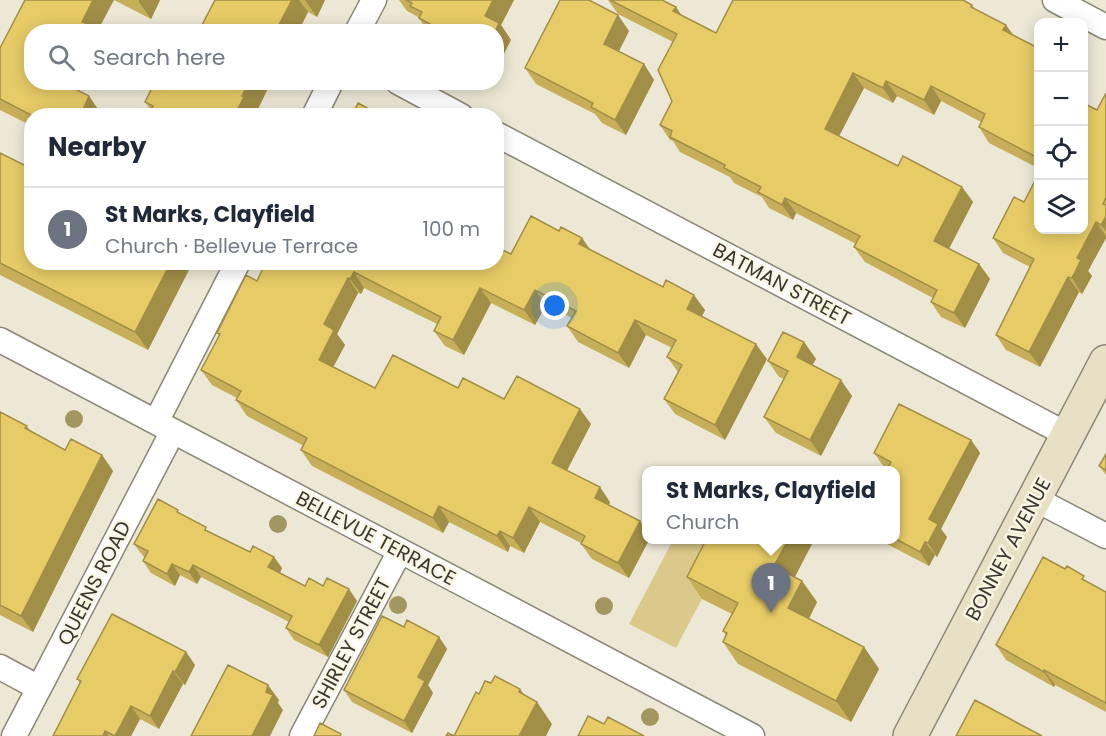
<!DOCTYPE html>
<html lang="en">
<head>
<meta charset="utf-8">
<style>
  :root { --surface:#fff; --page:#f2f2f3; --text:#1f2937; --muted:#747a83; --line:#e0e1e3; --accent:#645623 }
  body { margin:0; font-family:Poppins,sans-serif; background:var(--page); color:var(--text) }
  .controls { position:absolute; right:18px; top:18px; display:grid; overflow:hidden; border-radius:12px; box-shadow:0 3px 15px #0003 }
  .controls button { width:54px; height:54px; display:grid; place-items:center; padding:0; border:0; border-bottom:2px solid var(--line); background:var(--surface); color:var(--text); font:30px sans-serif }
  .you { position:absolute; left:555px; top:306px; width:21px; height:21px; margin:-15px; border:4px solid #fff; border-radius:50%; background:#1a73e8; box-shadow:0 0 0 9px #1a73e833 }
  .badge { display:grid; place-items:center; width:39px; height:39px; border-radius:50%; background:var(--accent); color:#fff; font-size:20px; font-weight:700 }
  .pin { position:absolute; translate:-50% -50px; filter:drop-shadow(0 2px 3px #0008) }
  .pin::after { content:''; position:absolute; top:32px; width:21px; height:18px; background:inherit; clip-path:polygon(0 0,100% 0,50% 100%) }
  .popup { position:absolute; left:642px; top:466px; width:258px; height:78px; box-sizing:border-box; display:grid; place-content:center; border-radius:12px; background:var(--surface); filter:drop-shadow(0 2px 4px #0005); font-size:20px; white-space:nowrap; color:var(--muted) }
  .popup b { font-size:22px; color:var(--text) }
  .popup::after { content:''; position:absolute; left:50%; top:100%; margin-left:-12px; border:12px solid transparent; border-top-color:var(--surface) }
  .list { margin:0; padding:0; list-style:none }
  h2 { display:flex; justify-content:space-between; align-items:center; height:78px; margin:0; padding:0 24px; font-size:26px }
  h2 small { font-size:20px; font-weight:400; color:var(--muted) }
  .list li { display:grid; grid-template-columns:39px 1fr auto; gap:18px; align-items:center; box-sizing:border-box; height:84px; padding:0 24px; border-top:2px solid var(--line) }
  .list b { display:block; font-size:22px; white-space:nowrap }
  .list p { margin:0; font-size:20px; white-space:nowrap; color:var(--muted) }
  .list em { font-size:20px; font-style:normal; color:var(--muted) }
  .icon { flex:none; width:33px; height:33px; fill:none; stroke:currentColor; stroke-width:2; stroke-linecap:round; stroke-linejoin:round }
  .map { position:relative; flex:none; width:1106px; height:736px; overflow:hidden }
  .search { position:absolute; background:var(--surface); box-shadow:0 3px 15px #0003; left:24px; top:24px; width:480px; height:66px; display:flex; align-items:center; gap:15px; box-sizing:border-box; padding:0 21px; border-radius:24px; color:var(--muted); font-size:22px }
  .panel { position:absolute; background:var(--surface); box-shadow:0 3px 15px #0003; left:24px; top:108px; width:480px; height:162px; border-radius:24px }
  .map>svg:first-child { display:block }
  .green { fill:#dac98a }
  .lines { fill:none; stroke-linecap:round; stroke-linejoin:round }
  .street-casing { stroke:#8b8675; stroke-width:27 }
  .secondary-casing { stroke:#8b8675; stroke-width:36 }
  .street { stroke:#fff; stroke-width:24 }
  .secondary { stroke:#e8e0c4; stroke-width:33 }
  .tree { fill:#a39761 }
  .wall { fill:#c6af58 }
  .shaded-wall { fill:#a18e47 }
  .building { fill:#e6cb66; stroke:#a18e47; stroke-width:1.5 }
  .labels { text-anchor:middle; stroke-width:5; stroke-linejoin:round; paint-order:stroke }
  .street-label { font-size:20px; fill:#393730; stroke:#fbf6e3 }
</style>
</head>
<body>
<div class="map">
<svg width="1106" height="736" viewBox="0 0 1106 736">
  <rect width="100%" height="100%" fill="#ede8d6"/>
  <path class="green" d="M673 540H733L676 648 629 624Z"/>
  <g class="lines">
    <defs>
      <path id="street" d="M1055 0 1106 27
        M357 32 374 0
        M398 82 461 116
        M314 116 331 82
        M496 134 1068 435
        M0 340 752 736
        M156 422 238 262
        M1035 499 1106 536
        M0 667 39 688
        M14 736 173 431
        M302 736 400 551"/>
      <path id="secondary" d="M910 736 1106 362"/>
    </defs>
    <use href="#street" class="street-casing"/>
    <use href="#secondary" class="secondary-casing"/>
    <use href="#street" class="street"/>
    <use href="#secondary" class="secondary"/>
  </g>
  <g class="tree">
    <circle cx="74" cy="419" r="9"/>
    <circle cx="278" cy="524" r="9"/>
    <circle cx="398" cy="605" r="9"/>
    <circle cx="604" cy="606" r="9"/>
    <circle cx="650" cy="717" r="9"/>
  </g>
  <path class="wall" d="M114 0H160L151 19Z
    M215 0H325L317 17 308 12 298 32H206L202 25Z
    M399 0H514L501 25 511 40 496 32H428L418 17 407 11Z
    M608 0H662L676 7 681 15 716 33 972 5 975 9 1013 35 1038 48V168L989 143 979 127 981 122 941 101 934 115 897 96 893 103 864 88 839 136 898 166 962 187 973 202 949 249 979 264 990 279 965 328 941 317 931 302 933 298 865 262 854 247 856 244 796 213 793 220 769 208 762 197 734 183 730 177 680 152 673 141 670 140 660 125 672 101 673 42 618 14Z
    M629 31 619 51 644 64 654 80 626 135 602 123 595 114 536 84 525 68Z
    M32 32 73 88 89 96 101 114 100 116H32V126L0 110V48Z
    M155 82H271L256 113 257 116H148L151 110 145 102Z
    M1106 93V238L1088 271 1092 276 1082 294 1079 292 1040 367 1006 350 996 335 1030 267 1003 253 993 238 1024 202 1097 110Z
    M0 153 193 262 148 350 0 275Z
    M559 231 582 238 590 249 705 310 702 316 767 359 725 440 675 414 664 399 678 372 667 357 672 348 646 335 629 368 578 342 567 326 572 318 546 305 535 325 491 303 464 355 445 346 434 331 437 324 364 288 361 294 358 293 337 334 345 345 333 367 375 388H458L504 399 591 424 567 470 610 502 609 505 646 540H649L629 578 592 559 581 544V543L540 522 524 553 510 546 508 552 449 522 443 533 312 466 301 450 304 446 247 416 236 400 237 398 212 385 201 370 219 336 217 333 257 281 390 263 511 254Z
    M804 342 816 359 812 365 852 396 821 456 776 433 764 417 784 379 779 377 768 361Z
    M0 412 27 426 30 431 65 450 102 455 113 471 33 632 0 615Z
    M971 440 980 453 941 529 947 537 937 557 935 555 929 566 885 543 883 540H896V471L884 467 874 453Z
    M1106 454V475L1099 466Z
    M182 514 210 533 250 552 274 557 282 568 280 573 305 586 357 601 328 657 294 640 286 628 289 622 201 577 197 584 180 575 175 586 151 573 143 561 145 557 143 556 134 544Z
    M706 540H814L795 577 802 581 817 602 809 619 864 647 879 669 851 722 738 664 723 642 726 636 723 631 732 614 702 599 687 577Z
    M1089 583 1106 592V712L1055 685 1054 687 1006 660 996 645Z
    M404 627 439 637 447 649 428 685 433 693 412 733 352 702 344 690Z
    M186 652 195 665 185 685 183 684 159 729 140 719 131 736H53L80 683 77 679Z"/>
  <path class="shaded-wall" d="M93 0H114L97 32H81L82 22Z
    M139 0H160L151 19 139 2Z
    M292 0H299L308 12 298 32H275Z
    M305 0H325L317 17Z
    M493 0H514L501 25 511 40 496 69V32H495L485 16Z
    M676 7 686 22 673 11Z
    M618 15 629 31 615 59 604 44Z
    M1006 25 1017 40 1003 30Z
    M644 64 654 80 626 135 615 120Z
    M853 73 864 88 835 144 825 129Z
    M886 81 897 96 893 103 883 88Z
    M59 82H76L68 97Z
    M249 82H271L256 113 257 115 234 116 242 96Z
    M931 86 941 101 934 115 924 100Z
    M89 96 101 114 100 116H80Z
    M962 187 973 202 945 256 934 241Z
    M785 198 796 213 793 220 782 205Z
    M1106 216V231L1101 225Z
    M1096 222 1106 236V238L1088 271 1092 276 1082 294 1072 278 1077 258Z
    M582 238 592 253 579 244Z
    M171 262H193L148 350 135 332Z
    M979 264 990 279 965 328 954 313Z
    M354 272 364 288 361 294 350 279Z
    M1068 277 1079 292 1040 367 1029 352Z
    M348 278 358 293 337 334 345 345 329 375 319 360 324 324Z
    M480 288 491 303 464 355 453 340Z
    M535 290 546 305 535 325 524 310Z
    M694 295 705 310 698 324 687 309Z
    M635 320 646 335 629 368 618 353Z
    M804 342 816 359 808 373 797 357Z
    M756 344 767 359 725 440 715 425Z
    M841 380 852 396 821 456 810 440Z
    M580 409 591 424 563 478 552 463Z
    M971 440 980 453 941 529 947 537 937 557 928 543 929 519Z
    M102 455 113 471 33 632 21 616Z
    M600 487 610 502 605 513 595 498Z
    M439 506 449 522 443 533 433 518Z
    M529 507 540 522 524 553 513 538Z
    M640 521 646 530V540H649L629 578 618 563Z
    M500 531 510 546 508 552 497 536Z
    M788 540H814L789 588 774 566Z
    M925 542 935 555 929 566 920 552Z
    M274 557 282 568 277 579 268 567Z
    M172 564 180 575 175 586 167 574Z
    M193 565 201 577 197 584 189 572Z
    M802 581 817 602 803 630 788 608Z
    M349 589 357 601 328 657 319 645Z
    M439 637 447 649 428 685 433 693 412 733 404 721 418 677Z
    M864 647 879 669 851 722 836 701Z
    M186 652 195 665 185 685 175 672Z
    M1044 670 1055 685 1054 687 1044 672Z
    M173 671 183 684 159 729 150 716Z
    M268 685 279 700 278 703 283 710 270 736H252L266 692Z
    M520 689 534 708 537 702 552 724 546 736H519V692Z
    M131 706 140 719 131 736H115Z
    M105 731 109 736H103Z"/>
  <path class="building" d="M25 0H93L82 22 86 23 81 32H32V82H62L89 96 80 116H33L0 99V48Z
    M215 0H292L275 32H214L202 25Z
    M406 0H493L485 16 499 23 495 32H444L419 18 422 12 410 6 412 3Z
    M560 0H589L618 15 604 44 644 64 615 120 591 107 593 103 525 68Z
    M610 0H662L676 7 673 11 716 33 733 0H963L972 5 971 7 1006 25 1003 30 1038 48V158L979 127 985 114 931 86 924 100 886 81 883 88 853 73 825 129 898 166 903 156 962 187 934 241 979 264 954 313 931 302 937 290 854 247 860 236 785 198 782 205 758 192 761 187 724 168 725 165 670 137 672 131 660 125 672 101 658 70 677 34Z
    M155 82H249L242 96 244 97 234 116H148L153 106 145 102Z
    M1106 93V197L1103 204 1106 205V216L1101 225 1096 222 1077 258 1081 260 1072 278 1068 277 1029 352 996 335 1034 259 993 238 1014 197 1024 202 1038 175V230H1083V103L1097 110Z
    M358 103 378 114V116H352Z
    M0 153 32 169V262H171L135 332 0 263Z
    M531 216 559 231 561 227 582 238 579 244 663 287 666 280 694 295 687 309 756 344 715 425 664 399 682 365 667 357 676 340 635 320 618 353 567 326 576 311 535 290 524 310 480 288 453 340 434 331 441 317 354 272 350 279 348 278 324 324 334 330 319 360 375 388 393 355 458 388 463 378 504 399 517 376 580 409 552 463 600 487 595 498 640 521 618 563 581 544 585 536 529 507 513 538 500 531 497 536 439 506 433 518 301 450 307 438 236 400 241 391 201 370 220 334 217 333 246 275 257 281 266 262H496V247L511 254Z
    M783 332 804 342 797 357 841 380 810 440 764 417 788 371 768 361Z
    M899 404 971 440 929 519 938 524 928 543 925 542 920 552 896 539V471H886L891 462 874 453Z
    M0 412 27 426 25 428 65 450 71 439 102 455 21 616 0 605Z
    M1106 454V470L1099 466Z
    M158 499 178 510 177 512 206 527 205 530 250 552 253 546 274 557 268 567 305 586 309 578 323 586 327 578 349 589 319 645 286 628 292 616 193 565 189 572 172 564 167 574 143 561 148 551 134 544Z
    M706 540H788L774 566 802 581 788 608 864 647 836 701 723 642 727 633 723 631 738 603 687 577Z
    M1043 557 1065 569 1067 566 1084 576 1082 579 1106 592V703L1044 670V672L996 645Z
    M112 614 186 652 175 672 173 671 150 716 131 706 115 736 105 731 103 736H53L81 681 77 679Z
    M382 616 404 627 407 620 439 637 418 677 425 681 404 721 344 690Z
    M228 665 268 685 266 692 273 695 252 736H191Z
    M495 676 520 689 519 692 537 702 519 736H446L448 733 454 736 476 692 479 694 485 681 491 683Z
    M975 700 1042 736H956Z
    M588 716 604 724 608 717 644 736H578Z
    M320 723 341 734 340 736H314Z"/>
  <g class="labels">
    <g class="street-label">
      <text transform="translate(782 284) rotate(28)" y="7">BATMAN STREET</text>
      <text transform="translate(376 538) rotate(28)" y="7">BELLEVUE TERRACE</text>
      <text transform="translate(1008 549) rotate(-62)" y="7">BONNEY AVENUE</text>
      <text transform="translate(94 583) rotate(-63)" y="7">QUEENS ROAD</text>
      <text transform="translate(351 643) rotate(-62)" y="7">SHIRLEY STREET</text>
    </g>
  </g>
</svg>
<div class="controls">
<button>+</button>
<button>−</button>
<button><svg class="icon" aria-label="locate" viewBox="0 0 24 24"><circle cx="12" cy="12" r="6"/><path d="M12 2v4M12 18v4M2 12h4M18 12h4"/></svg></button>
<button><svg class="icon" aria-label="layers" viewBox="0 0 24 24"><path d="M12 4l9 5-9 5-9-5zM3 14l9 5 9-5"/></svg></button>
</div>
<div class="you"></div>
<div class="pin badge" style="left:771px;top:613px;background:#6b7280">1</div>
<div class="popup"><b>St Marks, Clayfield</b>Church</div>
<div class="search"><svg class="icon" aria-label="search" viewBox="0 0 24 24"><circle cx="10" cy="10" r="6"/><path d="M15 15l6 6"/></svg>Search here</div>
<section class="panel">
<h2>Nearby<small></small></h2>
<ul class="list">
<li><span class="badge" style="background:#6b7280">1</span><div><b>St Marks, Clayfield</b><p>Church · Bellevue Terrace</p></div><em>100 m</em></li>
</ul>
</section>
</div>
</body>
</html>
